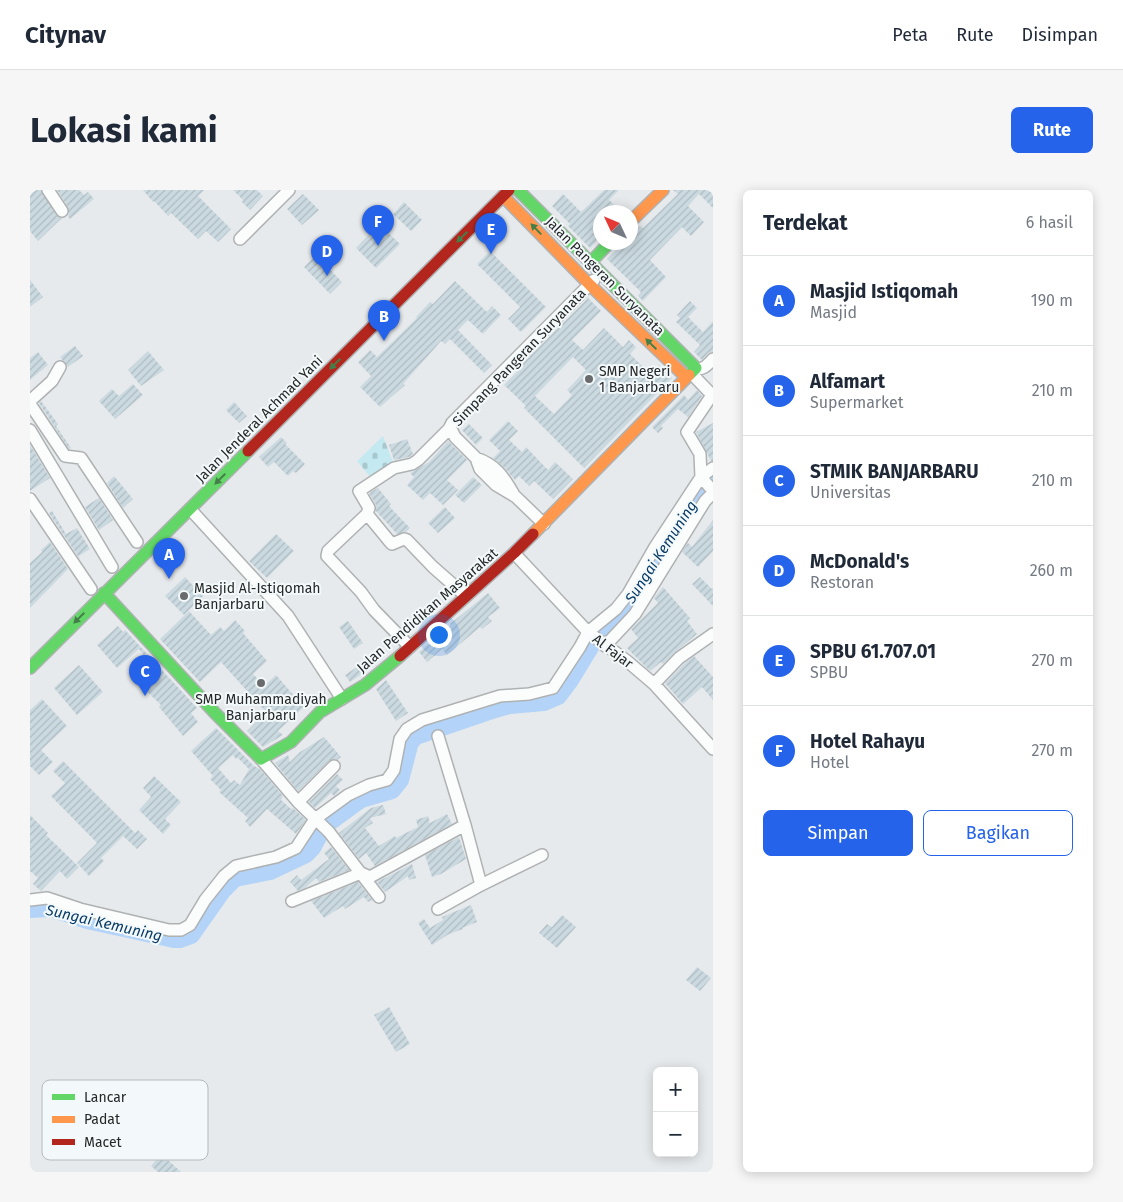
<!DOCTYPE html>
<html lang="id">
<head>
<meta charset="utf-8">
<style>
  :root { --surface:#fff; --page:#f6f6f7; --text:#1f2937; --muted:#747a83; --line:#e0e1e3; --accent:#2563eb }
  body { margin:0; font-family:"Fira Sans",sans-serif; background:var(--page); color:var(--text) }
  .controls { position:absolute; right:15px; bottom:15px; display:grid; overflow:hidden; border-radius:8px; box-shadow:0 2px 12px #0003 }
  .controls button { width:45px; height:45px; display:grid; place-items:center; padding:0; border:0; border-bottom:1px solid var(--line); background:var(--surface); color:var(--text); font:25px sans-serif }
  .compass { position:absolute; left:563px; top:15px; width:45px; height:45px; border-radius:50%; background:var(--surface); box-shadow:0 2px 12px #0003; rotate:314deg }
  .you { position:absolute; left:408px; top:444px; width:18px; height:18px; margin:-12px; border:4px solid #fff; border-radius:50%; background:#1a73e8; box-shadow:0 0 0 8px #1a73e833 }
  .badge { display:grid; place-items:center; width:32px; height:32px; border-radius:50%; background:var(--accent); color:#fff; font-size:16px; font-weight:700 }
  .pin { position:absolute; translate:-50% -41px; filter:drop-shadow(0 1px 2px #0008) }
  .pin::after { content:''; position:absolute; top:26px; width:18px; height:15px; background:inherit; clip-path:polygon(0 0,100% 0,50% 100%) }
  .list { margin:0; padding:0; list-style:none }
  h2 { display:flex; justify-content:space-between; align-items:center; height:65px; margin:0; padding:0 20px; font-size:21px }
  h2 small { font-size:16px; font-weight:400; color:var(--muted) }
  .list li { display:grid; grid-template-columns:32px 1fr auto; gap:15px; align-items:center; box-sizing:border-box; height:90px; padding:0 20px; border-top:1px solid var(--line) }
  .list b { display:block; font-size:19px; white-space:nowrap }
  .list p { margin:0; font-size:16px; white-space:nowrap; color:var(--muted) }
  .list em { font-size:16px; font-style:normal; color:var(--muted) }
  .actions { display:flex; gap:10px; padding:15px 20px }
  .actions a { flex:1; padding:11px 0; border:1px solid var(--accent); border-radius:8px; text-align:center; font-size:18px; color:var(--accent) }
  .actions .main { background:var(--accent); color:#fff }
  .map { position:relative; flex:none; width:683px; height:982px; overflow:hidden; border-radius:8px }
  header { display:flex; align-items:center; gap:30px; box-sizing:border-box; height:70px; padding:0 25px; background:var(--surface); border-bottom:1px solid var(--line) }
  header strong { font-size:24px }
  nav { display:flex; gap:28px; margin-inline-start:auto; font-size:18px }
  .intro { display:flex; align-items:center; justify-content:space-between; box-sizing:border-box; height:120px; padding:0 30px }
  h1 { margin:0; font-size:35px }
  .button { padding:12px 22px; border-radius:8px; background:var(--accent); color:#fff; font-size:18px; font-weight:700 }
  main { display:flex; gap:30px; padding:0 30px }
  aside { flex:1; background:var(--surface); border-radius:8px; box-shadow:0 2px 12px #0003 }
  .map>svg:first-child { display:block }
  .cemetery { fill:url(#cemetery-stones) }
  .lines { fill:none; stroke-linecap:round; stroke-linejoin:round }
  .river { stroke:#b3d4f8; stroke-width:18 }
  .building { fill:url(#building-hatch); fill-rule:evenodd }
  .street-casing { stroke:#afb2b3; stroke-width:14 }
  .fast-casing { stroke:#afb2b3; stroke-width:14 }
  .slow-casing { stroke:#afb2b3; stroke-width:14 }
  .jam-casing { stroke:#afb2b3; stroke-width:14 }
  .street { stroke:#fbfcfc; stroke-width:11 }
  .fast { stroke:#63d668; stroke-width:11 }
  .slow { stroke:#ff974d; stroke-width:11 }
  .jam { stroke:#b3261e; stroke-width:11 }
  .oneway { fill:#447e48 }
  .poi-dot { fill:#696b6d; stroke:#f3f9fa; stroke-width:2 }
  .labels { text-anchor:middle; stroke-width:4; stroke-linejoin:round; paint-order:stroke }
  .street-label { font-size:14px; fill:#252728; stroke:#f3f9fa }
  .poi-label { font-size:14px; fill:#252728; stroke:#f3f9fa; text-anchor:start }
  .water-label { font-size:15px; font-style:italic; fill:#093b67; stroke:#f3f9fa }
  .key { fill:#f3f9fa; stroke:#b5babb; stroke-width:1 }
  .key-label { font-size:14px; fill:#252728 }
</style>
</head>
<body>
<header>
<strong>Citynav</strong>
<nav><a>Peta</a><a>Rute</a><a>Disimpan</a></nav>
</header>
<div class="intro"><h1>Lokasi kami</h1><a class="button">Rute</a></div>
<main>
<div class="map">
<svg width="683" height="982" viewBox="0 0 683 982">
  <defs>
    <pattern id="cemetery-stones" width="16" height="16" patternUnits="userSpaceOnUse" patternTransform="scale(1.25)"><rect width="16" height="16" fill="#c4e9f0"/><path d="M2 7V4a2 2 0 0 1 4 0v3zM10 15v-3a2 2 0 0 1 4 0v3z" fill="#a8c8ce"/></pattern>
    <pattern id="building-hatch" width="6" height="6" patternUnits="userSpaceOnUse" patternTransform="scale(1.25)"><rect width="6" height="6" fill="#cbdae1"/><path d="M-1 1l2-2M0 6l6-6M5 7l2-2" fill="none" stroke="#aebbc1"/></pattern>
  </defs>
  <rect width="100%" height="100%" fill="#e7eaec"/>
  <path class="cemetery" d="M353 246 364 275 341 288 327 271Z"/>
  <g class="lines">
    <path class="river" d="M0 719 21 718 57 730 144 749H150L161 745 192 701 205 688 240 681 276 664 282 658 293 638 298 633 331 609 362 600 370 590 380 552 386 546 465 519 480 515 514 512 528 506 540 490 565 449 603 409 646 337 675 294 683 288"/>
  </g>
  <path class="building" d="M6 0H11L26 25 32 28 8 51 0 41V5Z
    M27 0H49L54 5 58 2 64 9 40 29 38 26 39 21 38 17Z
    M113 0H174L168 6 201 39 188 52 176 41 168 49 141 23 138 26 124 11 123 12Z
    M203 0H227L233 6 220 20 212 12 213 10Z
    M574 0H589L579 10 592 22H570V47L560 58 538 36 540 34 522 16 533 4 551 22Z
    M643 0H683V18L669 4 658 16 674 32 661 46 652 37 620 70 636 87 613 111 608 106 611 102 577 69 587 59 590 52H600L602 42 610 36 613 38 648 4Z
    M273 4 289 20 272 35 257 19Z
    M374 12 392 30 381 41 363 24Z
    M349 34 370 54 346 78 326 58Z
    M460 61 516 117 491 142 478 129 490 117 447 74Z
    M286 65 312 92 300 104 274 77Z
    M0 90 13 107 0 117Z
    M425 91 457 122 462 116 471 125 453 144 438 130 428 140 462 175 454 183 420 149 415 154 411 151 373 194 375 195 350 217 330 197 341 186 328 172 340 160 347 167 387 128 386 127 400 112 403 114Z
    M558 108 571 121 542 150 553 160 574 138 593 157 599 150 606 157 600 164 620 184 629 175 642 188 554 278 494 218 496 216 474 195 490 179 488 178ZM543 167 556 180 537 200 542 205 524 224 505 206Z
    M660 111 667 118 658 127 673 142 683 131V162L678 163 672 170 664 162 670 155 646 132 650 128 647 125Z
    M45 156 53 166 38 177 30 167Z
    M118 161 134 180 111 196 98 180Z
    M8 162 18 175 0 190V168Z
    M103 194 113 205 85 229 69 211 82 199 89 206Z
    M667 200 672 206 658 227 648 219 631 236 633 238 628 243 622 237 654 205 658 210Z
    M11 211 28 234 26 236 41 258 39 259 9 213Z
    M204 212 217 226 209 233 196 220Z
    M478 231 488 241 479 250 492 262 496 257 518 280 525 272 543 289 523 309 504 291 499 296 489 286 485 290 474 277 463 268 470 261 459 250Z
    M683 233V271H681L666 242Z
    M439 234 453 248 446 255 432 240Z
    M251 247 257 253 255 254 275 274 266 283 263 281 258 286 244 272 238 277 229 267Z
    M377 249 383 264 379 267 364 270 359 255Z
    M418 251 437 270 417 290 428 300 413 315 400 303 393 310 377 295 384 287 380 283 399 272Z
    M0 255 20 288 0 301Z
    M84 286 103 309 93 318 77 293Z
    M443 287 452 295 434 313 425 305Z
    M348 298 361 314 359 316 380 338 376 342 367 344 346 321V315L339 303Z
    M69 308 83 330 69 340 55 317Z
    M415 317 425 328 408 343 398 333Z
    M22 321 36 344 47 338 60 359 49 366 50 369 19 323Z
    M683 330V361L668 377 652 362 658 353 662 357Z
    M246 344 264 361 237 388 219 371Z
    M20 352 38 379 0 418V373L12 362 11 360Z
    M155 387 173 406 154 425 135 406Z
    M670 387 682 399 683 398V416L662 394Z
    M633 397 660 428 657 431 667 444 644 463 633 474 631 472 620 481 597 458 608 448 601 439 628 413 624 408Z
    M458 403 470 418 458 427 462 431 452 439 450 437 417 465 412 459 397 472 389 462 398 454 400 455 421 435 420 434Z
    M159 421 181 445 190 437 194 441 205 430 215 441 213 443 237 471 223 484 234 496 246 485 274 517 248 541 253 545 233 557 217 541 236 522 191 472 170 492 130 449Z
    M318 431 333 453 324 459 309 437Z
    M88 436 93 442 95 440 167 518 161 523 168 532 153 546 129 517 131 515 102 487 119 472 109 459 87 478 67 455Z
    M664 466 683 487V510L672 497 653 514 635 493 654 474Z
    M49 475 73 502 47 525 24 498Z
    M330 475 335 482 320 492 315 485Z
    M356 490 378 523 366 531 346 499Z
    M12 509 37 536 11 560 23 572 9 585 0 576V520Z
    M186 538 224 576 230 579 253 606 251 610 261 619 263 618 276 630 266 644 237 619 220 637 215 631 218 628 189 602 191 600 180 589 183 586 161 561ZM203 565 206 569 208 568 219 579 210 595 204 590 201 593 188 578Z
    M294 547 311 567 307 570 303 569 299 571 268 601 245 573 258 565 260 572 270 562Z
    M33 571 105 643 108 640 117 649 107 659 93 646 71 668 74 671 59 686 47 673 67 653 21 606 35 593 23 581Z
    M307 584 313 590 306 596 310 600 304 606 301 603 285 618 279 612Z
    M124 586 151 612 135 629 141 635 133 644 109 620 121 607 113 598Z
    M353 615 356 624 340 628 343 633 335 638 349 656 365 646 366 648 388 637 386 630 398 626 400 633 417 624 422 634 345 676 336 663 329 669 309 643 341 618Z
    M0 625 18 643 16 645 49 677 37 689 30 681 11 701 3 694 8 688 0 681Z
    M429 647 436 669 411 684 402 687 395 665Z
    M301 657 319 680 289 692 286 688 275 698 268 701 260 692 267 685 271 690 299 669 294 663Z
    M382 674 386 688 379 690 378 686 355 702 347 692Z
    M328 692 342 710 338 712 334 707 315 719 313 716 294 728 281 711Z
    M441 715 447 732 432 738 433 739 419 744 402 755 388 733 394 729 400 738 413 730 412 727Z
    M532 725 546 737 527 758 509 743 517 734 522 737Z
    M667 777 681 788 670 801 656 790Z
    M359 817 380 854 366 862 344 825Z
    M132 963 139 969 138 970 151 982H128L121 976Z"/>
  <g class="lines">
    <defs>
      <path id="street" d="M18 0 32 21
        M210 49 259 0
        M666 178C673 181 678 174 683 169
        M661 183 682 205 657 242 670 264 671 287 683 301
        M0 211 22 191 30 177
        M0 214 35 266 51 268 107 352
        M420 238 388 270 382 274 364 278 329 301 339 318 337 324 360 352 362 354 374 349 377 350 403 377 436 406
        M0 240 82 377
        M446 268C466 275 473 286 483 303
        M0 309 61 399
        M160 319 258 426 312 509
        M337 324 298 361 297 366 331 402 344 420 380 457
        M514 334 486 307 466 295 450 279 446 268 425 247 420 237 422 233 564 90
        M484 363 558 442 597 471 624 494 683 559
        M575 456 605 424 675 311 683 303
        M624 494 649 468 683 444
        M408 546 435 635
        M231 569 268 612 299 642 349 707
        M268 612 304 576
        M451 695 512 665
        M0 710 17 708 50 719 139 740H151L160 735 175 710 194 686 206 676 246 667 266 658 285 629 318 605 339 595 357 590 364 580 370 549 377 539 392 530 470 506 499 504 523 498 550 457 558 442 586 419 598 404 625 357 671 287 683 278
        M262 711 331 683 340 687 435 635 451 695 408 719"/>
      <path id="fast" d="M488 0 666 178 659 185
        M560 73 580 52
        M74 403 185 523 231 569 261 552 290 522 335 495 370 466
        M0 478 218 261"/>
      <path id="slow" d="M473 6 560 95 656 187
        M600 32 633 0
        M503 344 659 185"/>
      <path id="jam" d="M218 261 479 0
        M370 466 484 363 503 344"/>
    </defs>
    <use href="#street" class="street-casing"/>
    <use href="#fast" class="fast-casing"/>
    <use href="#slow" class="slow-casing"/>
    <use href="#jam" class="jam-casing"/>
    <use href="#street" class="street"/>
    <use href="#fast" class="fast"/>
    <use href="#slow" class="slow"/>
    <use href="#jam" class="jam"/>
  </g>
  <defs><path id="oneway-solid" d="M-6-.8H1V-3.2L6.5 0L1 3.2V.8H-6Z" transform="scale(1.25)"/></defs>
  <g class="oneway">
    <use href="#oneway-solid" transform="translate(506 39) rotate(-134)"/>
    <use href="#oneway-solid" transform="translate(432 47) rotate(135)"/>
    <use href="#oneway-solid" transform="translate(621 154) rotate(-136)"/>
    <use href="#oneway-solid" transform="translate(305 174) rotate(135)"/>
    <use href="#oneway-solid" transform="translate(190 289) rotate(135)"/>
    <use href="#oneway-solid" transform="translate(49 428) rotate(135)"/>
  </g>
  <g class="poi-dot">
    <circle cx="559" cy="189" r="5"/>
    <circle cx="154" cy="406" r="5"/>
    <circle cx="231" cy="493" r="5"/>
  </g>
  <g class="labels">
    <g class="street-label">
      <text transform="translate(575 86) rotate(45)" y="5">Jalan Pangeran Suryanata</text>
      <text transform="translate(489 167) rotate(-46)" y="5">Simpang Pangeran Suryanata</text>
      <text transform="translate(229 229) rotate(-45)" y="5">Jalan Jenderal Achmad Yani</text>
      <text transform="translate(397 420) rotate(-41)" y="5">Jalan Pendidikan Masyarakat</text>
      <text transform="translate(583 461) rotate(37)" y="5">Al Fajar</text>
    </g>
    <g class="poi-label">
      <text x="569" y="186">SMP Negeri<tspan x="569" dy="16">1 Banjarbaru</tspan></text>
      <text x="164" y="403">Masjid Al-Istiqomah<tspan x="164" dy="16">Banjarbaru</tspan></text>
      <text x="231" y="514" text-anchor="middle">SMP Muhammadiyah<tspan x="231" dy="16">Banjarbaru</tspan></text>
    </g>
    <g class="water-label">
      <text transform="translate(631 362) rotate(-57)" y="5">Sungai Kemuning</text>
      <text transform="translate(74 733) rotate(13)" y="5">Sungai Kemuning</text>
    </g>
  </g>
  <rect x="12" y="890" width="166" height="80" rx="8" class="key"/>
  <rect x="22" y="904" width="23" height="6" fill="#63d668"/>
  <rect x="22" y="926" width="23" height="7" fill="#ff974d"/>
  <rect x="22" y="949" width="23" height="6" fill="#b3261e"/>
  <g class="key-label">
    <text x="54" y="912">Lancar</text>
    <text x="54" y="934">Padat</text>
    <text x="54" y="957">Macet</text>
  </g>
</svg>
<div class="controls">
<button>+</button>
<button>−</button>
</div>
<svg class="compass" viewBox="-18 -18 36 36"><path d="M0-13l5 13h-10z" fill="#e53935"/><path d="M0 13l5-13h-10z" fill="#747a83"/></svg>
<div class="you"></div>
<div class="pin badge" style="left:139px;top:389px">A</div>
<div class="pin badge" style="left:354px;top:151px">B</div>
<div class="pin badge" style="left:115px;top:506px">C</div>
<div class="pin badge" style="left:297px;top:86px">D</div>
<div class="pin badge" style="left:461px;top:64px">E</div>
<div class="pin badge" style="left:348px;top:56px">F</div>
</div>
<aside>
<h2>Terdekat<small>6 hasil</small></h2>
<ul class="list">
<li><span class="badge">A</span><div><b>Masjid Istiqomah</b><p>Masjid</p></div><em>190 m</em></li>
<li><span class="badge">B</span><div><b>Alfamart</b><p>Supermarket</p></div><em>210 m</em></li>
<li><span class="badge">C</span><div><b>STMIK BANJARBARU</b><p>Universitas</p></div><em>210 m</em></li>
<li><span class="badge">D</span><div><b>McDonald's</b><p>Restoran</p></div><em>260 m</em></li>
<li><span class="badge">E</span><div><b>SPBU 61.707.01</b><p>SPBU</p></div><em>270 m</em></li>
<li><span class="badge">F</span><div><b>Hotel Rahayu</b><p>Hotel</p></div><em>270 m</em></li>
</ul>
<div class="actions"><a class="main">Simpan</a><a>Bagikan</a></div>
</aside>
</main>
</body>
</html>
